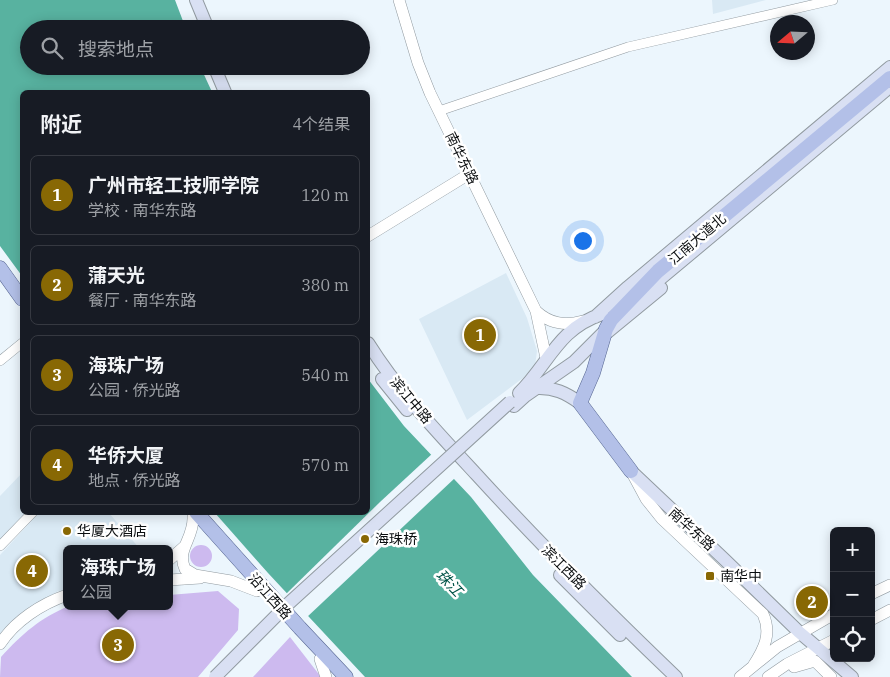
<!DOCTYPE html>
<html lang="zh">
<head>
<meta charset="utf-8">
<style>
  :root { --surface:#171b24; --page:#20242c; --text:#f1f3f6; --muted:#9ea1a6; --line:#363941; --accent:#886804 }
  body { margin:0; font-family:"IBM Plex Serif","Noto Sans SC",serif; background:var(--page); color:var(--text) }
  .controls { position:absolute; right:15px; bottom:15px; display:grid; overflow:hidden; border-radius:8px; box-shadow:0 2px 12px #0003 }
  .controls button { width:45px; height:45px; display:grid; place-items:center; padding:0; border:0; border-bottom:1px solid var(--line); background:var(--surface); color:var(--text); font:25px sans-serif }
  .compass { position:absolute; left:770px; top:15px; width:45px; height:45px; border-radius:50%; background:var(--surface); box-shadow:0 2px 12px #0003; rotate:251deg }
  .you { position:absolute; left:582px; top:240px; width:18px; height:18px; margin:-12px; border:4px solid #fff; border-radius:50%; background:#1a73e8; box-shadow:0 0 0 8px #1a73e833 }
  .badge { display:grid; place-items:center; width:32px; height:32px; border-radius:50%; background:var(--accent); color:#fff; font-size:16px; font-weight:700 }
  .pin { position:absolute; translate:-50% -50%; border:2px solid #fff; box-shadow:0 1px 5px #0006 }
  .popup { position:absolute; left:63px; top:545px; width:110px; height:65px; box-sizing:border-box; display:grid; place-content:center; border-radius:8px; background:var(--surface); filter:drop-shadow(0 1px 4px #0005); font-size:16px; white-space:nowrap; color:var(--muted) }
  .popup b { font-size:19px; color:var(--text) }
  .popup::after { content:''; position:absolute; left:50%; top:100%; margin-left:-10px; border:10px solid transparent; border-top-color:var(--surface) }
  .list { margin:0; padding:0; list-style:none }
  h2 { display:flex; justify-content:space-between; align-items:center; height:65px; margin:0; padding:0 20px; font-size:21px }
  h2 small { font-size:16px; font-weight:400; color:var(--muted) }
  .list li { display:grid; grid-template-columns:32px 1fr auto; gap:15px; align-items:center; box-sizing:border-box; height:80px; margin:0 10px 10px; padding:0 10px; border:1px solid var(--line); border-radius:8px }
  .list b { display:block; font-size:19px; white-space:nowrap }
  .list p { margin:0; font-size:16px; white-space:nowrap; color:var(--muted) }
  .list em { font-size:16px; font-style:normal; color:var(--muted) }
  .icon { flex:none; width:28px; height:28px; fill:none; stroke:currentColor; stroke-width:2; stroke-linecap:round; stroke-linejoin:round }
  .map { position:relative; flex:none; width:890px; height:677px; overflow:hidden }
  .search { position:absolute; background:var(--surface); box-shadow:0 2px 12px #0003; left:20px; top:20px; width:350px; height:55px; display:flex; align-items:center; gap:12px; box-sizing:border-box; padding:0 18px; border-radius:28px; color:var(--muted); font-size:19px }
  .panel { position:absolute; background:var(--surface); box-shadow:0 2px 12px #0003; left:20px; top:90px; width:350px; height:425px; border-radius:8px }
  .map>svg:first-child { display:block }
  .built { fill:#d9e9f4 }
  .green { fill:#cdbaef }
  .water { fill:#58b2a0 }
  .pier { fill:#ecf6fd }
  .lines { fill:none; stroke-linecap:round; stroke-linejoin:round }
  .minor-casing { stroke:#919aa0; stroke-width:10 }
  .tertiary-casing { stroke:#919aa0; stroke-width:12 }
  .secondary-casing { stroke:#919aa0; stroke-width:14 }
  .primary-casing { stroke:#576692; stroke-width:15 }
  .minor { stroke:#fff; stroke-width:9 }
  .tertiary { stroke:#fff; stroke-width:11 }
  .secondary { stroke:#d9e0f3; stroke-width:12 }
  .primary { stroke:#b3c0e8; stroke-width:14 }
  .secondary-bridge-casing { stroke:#919aa0; stroke-width:14; stroke-linecap:butt }
  .secondary-bridge { stroke:#d9e0f3; stroke-width:12 }
  .poi-dot { fill:#886804; stroke:#fff; stroke-width:2 }
  .labels { text-anchor:middle; stroke-width:5; stroke-linejoin:round; paint-order:stroke }
  .street-label { font-size:14px; fill:#0a0d0f; stroke:#fff }
  .poi-label { font-size:14px; fill:#0a0d0f; stroke:#fff; text-anchor:start }
  .water-label { font-size:15px; font-style:italic; fill:#005347; stroke:#fff }
</style>
</head>
<body>
<div class="map">
<svg width="890" height="677" viewBox="0 0 890 677">
  <rect width="100%" height="100%" fill="#ecf6fd"/>
  <path class="built" d="M712 0H766L713 14Z
    M506 273 527 318 537 351 535 366 523 378 467 420 419 319Z
    M22 473V512L29 513 0 542V496Z
    M40 512 109 513 140 549H67V590L58 591 45 600 0 639V555Z"/>
  <path class="green" d="M190 556a11 11 0 1 1 22 0a11 11 0 1 1-22 0Z
    M218 591 239 609 238 630 198 677H0L1 657C22 634 40 618 69 606H169V595Z
    M290 637 321 677H253Z"/>
  <path class="water" d="M0 0H175L186 29H29V66H200L212 92H22V276L0 246Z
    M368 379 404 426 471 497 533 575 632 677H365L268 573 215 513 368 512Z"/>
  <path class="pier" d="M433 453 456 477 306 618 285 595 380 502Z"/>
  <g class="lines">
    <defs>
      <path id="minor" d="M439 111 628 47 833 0
        M0 361 22 343
        M0 546 33 512"/>
      <path id="tertiary" d="M399 0 418 63 430 93 536 311 546 358
        M368 236 469 174
        M536 311C550 324 565 326 583 321
        M632 473 646 499 662 519 763 614C772 634 764 649 753 666
        M193 517C194 539 176 549 185 569L195 575 231 581 257 591
        M169 560 185 546
        M169 580 200 578
        M871 594 890 585
        M871 620 890 610
        M0 644C15 621 41 604 67 595
        M320 659 326 677
        M794 667 815 661 831 677
        M740 677 777 647 834 614
        M768 677 787 664 834 640"/>
      <path id="secondary" d="M196 0 208 29
        M214 66 225 92
        M647 290 885 91
        M595 317 628 287 890 67
        M605 334 661 288
        M368 343C398 391 438 433 476 474 540 544 607 611 676 677
        M382 379 407 410
        M536 388C554 387 566 393 580 403
        M519 393C549 364 557 329 602 314
        M514 406 525 396 574 362 606 330
        M631 471 725 560 799 632 852 677
        M560 575 620 635"/>
      <path id="primary" d="M0 268 22 299
        M631 471 580 403 593 373 606 329 611 320 658 271 890 78
        M196 512 300 628 346 677"/>
    </defs>
    <use href="#minor" class="minor-casing"/>
    <use href="#tertiary" class="tertiary-casing"/>
    <use href="#secondary" class="secondary-casing"/>
    <use href="#primary" class="primary-casing"/>
    <use href="#minor" class="minor"/>
    <use href="#tertiary" class="tertiary"/>
    <use href="#secondary" class="secondary"/>
    <use href="#primary" class="primary"/>
    <defs>
      <path id="secondary-bridge" d="M215 677 288 604 510 402"/>
    </defs>
    <use href="#secondary-bridge" class="secondary-bridge-casing"/>
    <use href="#secondary-bridge" class="secondary-bridge"/>
  </g>
  <g class="poi-dot">
    <circle cx="67" cy="531" r="5"/>
    <circle cx="365" cy="539" r="5"/>
    <rect x="705" y="571" width="10" height="10" rx="2.5"/>
  </g>
  <g class="labels">
    <g class="street-label">
      <text transform="translate(462 158) rotate(64)" y="5">南华东路</text>
      <text transform="translate(697 239) rotate(-40)" y="5">江南大道北</text>
      <text transform="translate(411 400) rotate(50)" y="5">滨江中路</text>
      <text transform="translate(692 529) rotate(42)" y="5">南华东路</text>
      <text transform="translate(564 567) rotate(45)" y="5">滨江西路</text>
      <text transform="translate(270 596) rotate(48)" y="5">沿江西路</text>
    </g>
    <g class="poi-label">
      <text x="77" y="536">华厦大酒店</text>
      <text x="375" y="544">海珠桥</text>
      <text x="720" y="581">南华中</text>
    </g>
    <g class="water-label">
      <text transform="translate(449 583) rotate(46)" y="5">珠江</text>
    </g>
  </g>
</svg>
<div class="controls">
<button>+</button>
<button>−</button>
<button><svg class="icon" aria-label="locate" viewBox="0 0 24 24"><circle cx="12" cy="12" r="6"/><path d="M12 2v4M12 18v4M2 12h4M18 12h4"/></svg></button>
</div>
<svg class="compass" viewBox="-18 -18 36 36"><path d="M0-13l5 13h-10z" fill="#e53935"/><path d="M0 13l5-13h-10z" fill="#9ea1a6"/></svg>
<div class="you"></div>
<div class="pin badge" style="left:480px;top:335px">1</div>
<div class="pin badge" style="left:812px;top:602px">2</div>
<div class="pin badge" style="left:118px;top:645px">3</div>
<div class="popup"><b>海珠广场</b>公园</div>
<div class="pin badge" style="left:32px;top:571px">4</div>
<div class="search"><svg class="icon" aria-label="search" viewBox="0 0 24 24"><circle cx="10" cy="10" r="6"/><path d="M15 15l6 6"/></svg>搜索地点</div>
<section class="panel">
<h2>附近<small>4个结果</small></h2>
<ul class="list">
<li><span class="badge">1</span><div><b>广州市轻工技师学院</b><p>学校 · 南华东路</p></div><em>120 m</em></li>
<li><span class="badge">2</span><div><b>蒲天光</b><p>餐厅 · 南华东路</p></div><em>380 m</em></li>
<li><span class="badge">3</span><div><b>海珠广场</b><p>公园 · 侨光路</p></div><em>540 m</em></li>
<li><span class="badge">4</span><div><b>华侨大厦</b><p>地点 · 侨光路</p></div><em>570 m</em></li>
</ul>
</section>
</div>
</body>
</html>
